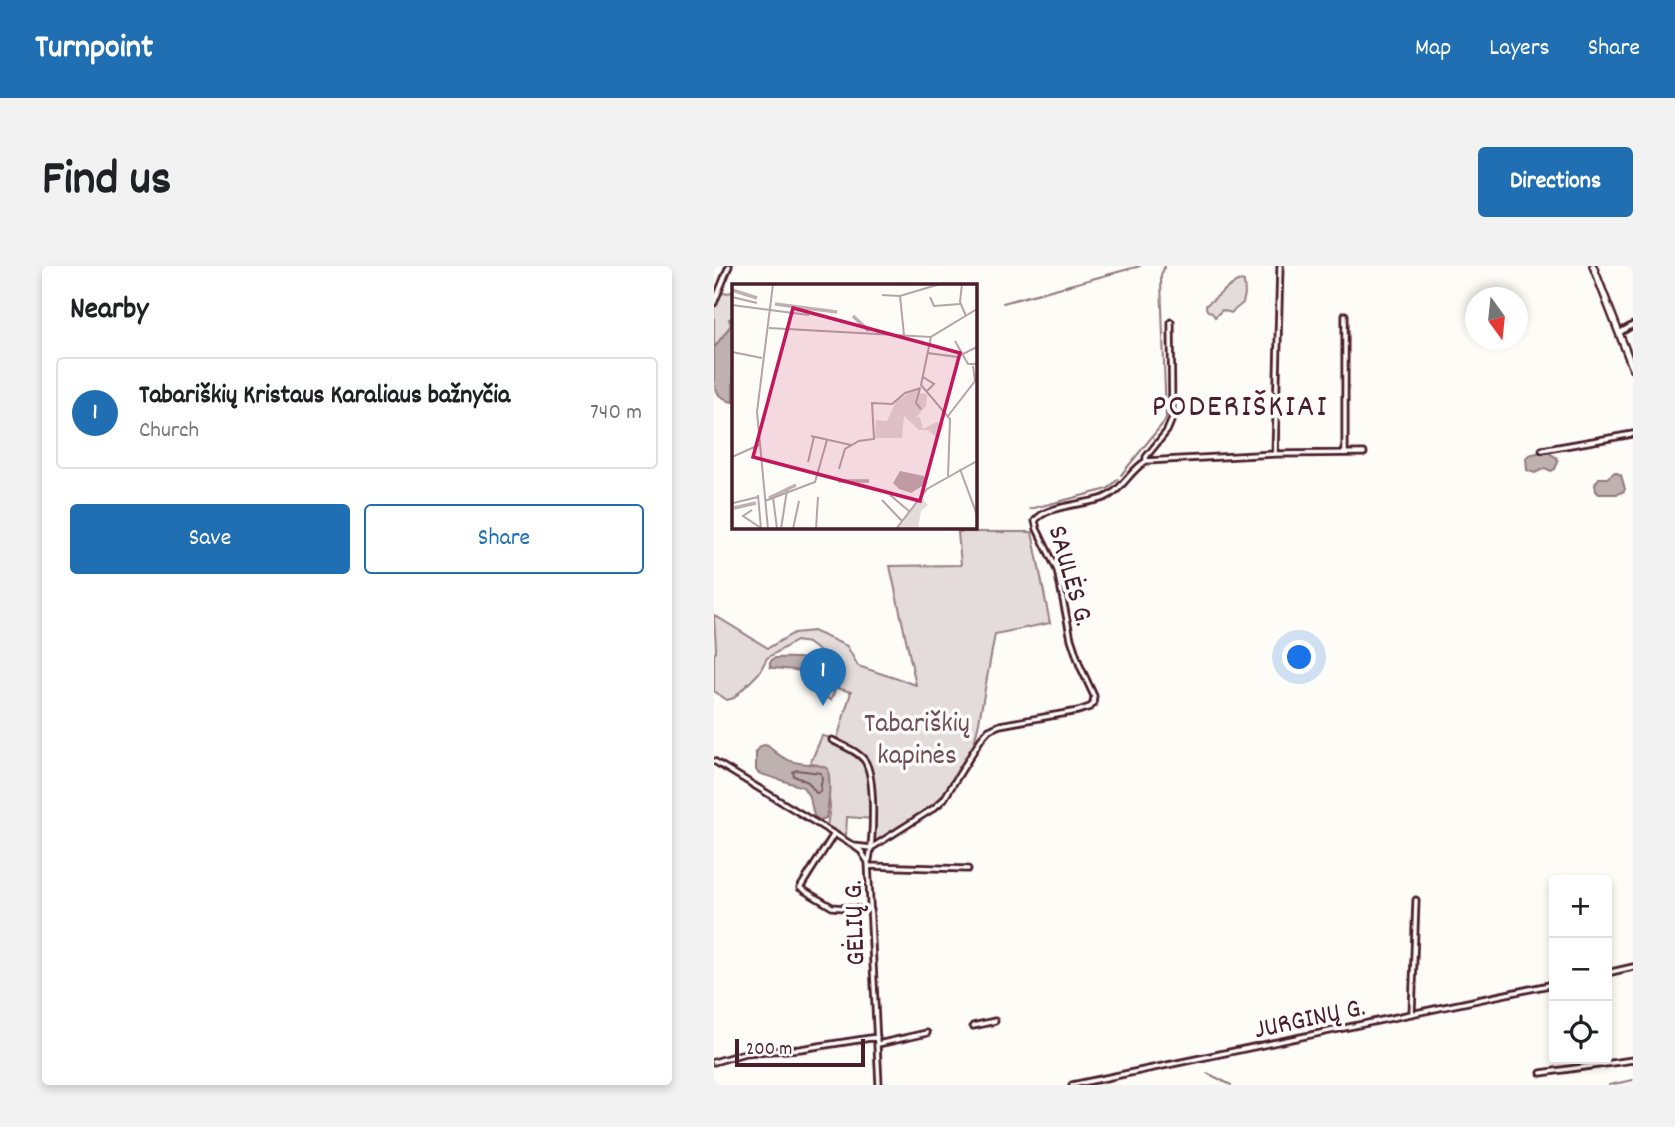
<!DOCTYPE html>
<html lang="en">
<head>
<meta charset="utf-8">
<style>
  :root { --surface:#fff; --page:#f2f2f2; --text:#202124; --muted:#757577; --line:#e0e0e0; --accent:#1f6fb2 }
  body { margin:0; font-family:Dekko,sans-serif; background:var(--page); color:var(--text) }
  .controls { position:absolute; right:21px; bottom:21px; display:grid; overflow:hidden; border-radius:7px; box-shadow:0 4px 10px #0003 }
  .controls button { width:63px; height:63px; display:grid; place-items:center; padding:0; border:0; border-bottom:2px solid var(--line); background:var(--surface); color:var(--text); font:35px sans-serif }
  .compass { position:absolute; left:751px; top:21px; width:63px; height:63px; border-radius:50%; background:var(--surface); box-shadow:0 4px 10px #0003; rotate:165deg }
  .scale { position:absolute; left:21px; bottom:18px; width:130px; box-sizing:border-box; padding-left:7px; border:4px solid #4a1f2b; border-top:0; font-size:19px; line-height:24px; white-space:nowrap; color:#4a1f2b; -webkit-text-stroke:5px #fdfcf7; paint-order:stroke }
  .you { position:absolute; left:586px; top:392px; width:24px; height:24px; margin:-18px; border:5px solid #fff; border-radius:50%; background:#1a73e8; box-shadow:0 0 0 10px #1a73e833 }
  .badge { display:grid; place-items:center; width:46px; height:46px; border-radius:50%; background:var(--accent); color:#fff; font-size:23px; font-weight:700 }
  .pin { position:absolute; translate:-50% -58px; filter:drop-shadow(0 2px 4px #0008) }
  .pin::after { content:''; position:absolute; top:37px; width:24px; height:21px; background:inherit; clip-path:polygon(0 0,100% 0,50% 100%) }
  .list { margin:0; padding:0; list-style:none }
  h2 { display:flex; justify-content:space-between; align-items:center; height:91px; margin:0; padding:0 28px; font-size:30px }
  h2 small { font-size:23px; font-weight:400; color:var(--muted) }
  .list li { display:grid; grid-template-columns:46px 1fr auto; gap:21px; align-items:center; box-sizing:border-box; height:112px; margin:0 14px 14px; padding:0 14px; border:2px solid var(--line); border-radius:7px }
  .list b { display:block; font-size:26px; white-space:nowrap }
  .list p { margin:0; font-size:23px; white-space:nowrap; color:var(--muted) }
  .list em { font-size:23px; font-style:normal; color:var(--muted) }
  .actions { display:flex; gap:14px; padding:21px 28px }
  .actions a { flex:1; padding:16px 0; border:2px solid var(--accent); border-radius:7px; text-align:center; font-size:24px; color:var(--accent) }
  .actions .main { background:var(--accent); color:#fff }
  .icon { flex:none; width:38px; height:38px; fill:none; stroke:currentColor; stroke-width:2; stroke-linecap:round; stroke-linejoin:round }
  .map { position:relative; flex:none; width:919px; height:819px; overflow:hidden; border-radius:7px }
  header { display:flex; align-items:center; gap:42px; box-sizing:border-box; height:98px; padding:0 35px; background:var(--accent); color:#fff }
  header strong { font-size:33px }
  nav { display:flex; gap:38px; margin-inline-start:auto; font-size:24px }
  .intro { display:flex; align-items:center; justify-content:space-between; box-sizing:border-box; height:168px; padding:0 42px }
  h1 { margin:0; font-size:49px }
  .button { padding:18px 32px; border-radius:7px; background:var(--accent); color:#fff; font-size:24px; font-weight:700 }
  main { display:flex; gap:42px; padding:0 42px }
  aside { flex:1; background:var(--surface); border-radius:7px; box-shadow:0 4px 10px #0003 }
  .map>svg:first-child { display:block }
  .green { fill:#e3dcda; stroke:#967e82; stroke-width:2 }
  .water { fill:#c0b1b1; stroke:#91777b; stroke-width:2 }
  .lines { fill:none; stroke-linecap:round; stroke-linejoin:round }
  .shore { stroke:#795961; stroke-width:2 }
  .stream { stroke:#91777b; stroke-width:2 }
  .street-casing { stroke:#4a1f2b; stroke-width:9 }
  .secondary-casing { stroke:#4a1f2b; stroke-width:10 }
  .street { stroke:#fdfcf7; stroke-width:3.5 }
  .secondary { stroke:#fdfcf7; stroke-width:5 }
  .labels { text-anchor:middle; stroke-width:7; stroke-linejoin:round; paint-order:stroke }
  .street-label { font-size:28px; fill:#4a1f2b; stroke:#fdfcf7 }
  .park-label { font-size:28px; fill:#704e57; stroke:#fdfcf7 }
  .quarter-label { font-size:32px; letter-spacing:2px; fill:#4a1f2b; stroke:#fdfcf7 }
  .inset-river { fill:none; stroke:#c0b1b1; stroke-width:3.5 }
  .inset-road { fill:none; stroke:#b5a4a5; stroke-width:2 }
  .view { fill:#c2185b; fill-opacity:0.15; stroke:#c2185b; stroke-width:3.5 }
  .inset-edge { fill:none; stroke:#4a1f2b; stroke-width:3.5 }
</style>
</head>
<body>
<header>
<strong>Turnpoint</strong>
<nav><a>Map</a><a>Layers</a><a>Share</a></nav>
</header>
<div class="intro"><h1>Find us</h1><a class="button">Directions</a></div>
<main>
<aside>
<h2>Nearby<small></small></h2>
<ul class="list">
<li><span class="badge">1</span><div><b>Tabariškių Kristaus Karaliaus bažnyčia</b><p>Church</p></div><em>740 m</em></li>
</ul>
<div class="actions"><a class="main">Save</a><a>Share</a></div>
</aside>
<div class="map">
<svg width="919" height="819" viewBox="0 0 919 819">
  <rect width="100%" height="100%" fill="#fdfcf7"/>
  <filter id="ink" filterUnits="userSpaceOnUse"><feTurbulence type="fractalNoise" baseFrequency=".0143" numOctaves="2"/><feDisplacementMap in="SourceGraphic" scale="14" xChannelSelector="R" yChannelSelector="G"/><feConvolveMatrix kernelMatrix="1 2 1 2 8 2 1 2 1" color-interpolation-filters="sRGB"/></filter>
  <g filter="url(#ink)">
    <path class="green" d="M526 15 530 16 531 28 529 37 517 47 508 44 501 51C500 50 499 48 498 47 494 44 492 46 492 39 506 30 510 21 526 15Z
      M19 26V51L17 52V59L0 82V37L5 28Z
      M244 266H318L336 357 281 368 265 456 259 482 226 535 228 540 160 584V553L133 551 132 570 113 560 116 541 114 524 115 512 104 499 96 498 108 470 123 473 137 426 123 422 121 424 117 434 112 432 115 417 108 387 94 377 82 375 53 392 45 407 20 432 13 434 0 425V388L2 386C2 374 0 361 0 349L54 382 80 367 99 365 133 380 144 400 202 419 176 300 247 299Z"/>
    <path class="water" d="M19 51V136L15 135 5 129 0 119V82L17 59 15 53Z
      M832 185 843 192 844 196 841 203 837 205 831 202 821 207 813 204 812 192 815 189Z
      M901 206 907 209 911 223 910 225 904 228H885L882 225 881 218 885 212H893Z
      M60 392C74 392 91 389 101 399V404L97 408 81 404 59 402 56 401V396Z
      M50 479 54 480C63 488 72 495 85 497 95 499 104 497 114 503 117 519 115 537 112 552L106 554 100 550 96 532 89 521 44 507 42 504V486L47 480Z"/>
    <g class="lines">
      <path class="shore" d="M83 504 107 507 108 512 106 526 102 527 94 516 80 510 79 506Z"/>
      <path class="stream" d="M289 37 426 0
        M407 209 450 156 452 152 447 15V9L451 0
        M316 243 390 224 395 222 404 213
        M493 807 517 819
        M895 819 919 814"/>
      <defs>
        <path id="street" d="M0 37 15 0
          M631 49V186
          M905 67 919 59
          M828 184 919 168
          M561 188 566 0
          M432 195 561 188 650 187
          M118 474C129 480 144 485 151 495 162 513 159 573 155 594
          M0 495 140 580 147 585 154 596 165 819
          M120 568 86 622 118 641 157 644
          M140 580 157 582 220 542 230 533 267 473 275 464 286 459 364 445 376 441 379 438 380 430 366 400 357 373 343 304 323 263 321 255C332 239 371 239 390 232 408 225 415 205 432 195V191L453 165 458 153 457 56
          M155 600 254 603
          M893 707 919 701
          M698 748 702 634
          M259 760 281 755
          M164 778 213 767
          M0 796 31 787 86 783 163 771
          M827 807 919 794
          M358 819 840 718"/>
        <path id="secondary" d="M879 0 919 103"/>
      </defs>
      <use href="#street" class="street-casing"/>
      <use href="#secondary" class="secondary-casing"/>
      <use href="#street" class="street"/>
      <use href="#secondary" class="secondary"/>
    </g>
  </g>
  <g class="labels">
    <g class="street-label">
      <text transform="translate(359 309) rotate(74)" y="10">SAULĖS G.</text>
      <text transform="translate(138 657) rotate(-92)" y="10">GĖLIŲ G.</text>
      <text transform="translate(595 750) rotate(-12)" y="10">JURGINŲ G.</text>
    </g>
    <g class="park-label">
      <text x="203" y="465">Tabariškių<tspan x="203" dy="32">kapinės</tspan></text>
    </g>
    <g class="quarter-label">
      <text x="526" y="149">PODERIŠKIAI</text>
    </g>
  </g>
  <g transform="translate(18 18)">
    <rect width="245" height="245" fill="#fdfcf7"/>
    <path d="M187 103 186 109 195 110 194 122 184 134 188 133 191 145 205 138 213 141 205 154 196 146H187L172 132 170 154H143L144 136 155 137 164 117ZM190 214 196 221 189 227 186 244 164 245Z" fill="#e3dcda"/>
    <path d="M168 187 192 192 195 199 179 209 167 205 161 199Z" fill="#c0b1b1"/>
    <path class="inset-river" d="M0 6 25 14M43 20 105 28M121 32 137 47M106 197H137M37 214 64 201M2 224 24 219"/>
    <path class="inset-road" d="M230 0 228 18 234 32M150 11 168 12 208 0M168 12 172 51M0 13 25 19M198 13 202 22 228 20M0 21 77 31M37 44 199 53M223 57 236 80H245M0 68 30 74M196 69 225 73 245 63M191 93 202 100 194 108M188 104 184 119 189 125M216 132 243 97 241 82M79 152 119 161M0 173 27 161M76 178 82 153M107 185 113 165 127 157 142 155 140 119 160 120 173 109 189 104M228 185 245 231M216 192 218 135 189 101 199 53 245 25M26 211 29 245M158 211 177 227M41 213 45 245M150 216 170 237M33 217 83 198 95 156M0 223 1 219 26 213M20 226 11 232 29 244M36 245 25 128 41 0M49 245 55 206M61 245 67 217M84 245 86 213M164 245 195 205 245 177"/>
    <path class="view" d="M61 24 228 69 188 217 21 173Z"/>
    <rect width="245" height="245" class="inset-edge"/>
  </g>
</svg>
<div class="controls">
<button>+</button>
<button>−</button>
<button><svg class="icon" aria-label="locate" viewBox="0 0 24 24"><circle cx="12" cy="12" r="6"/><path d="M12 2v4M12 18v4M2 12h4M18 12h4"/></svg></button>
</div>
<svg class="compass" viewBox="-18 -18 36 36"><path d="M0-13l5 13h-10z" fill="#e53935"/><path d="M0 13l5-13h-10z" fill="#757577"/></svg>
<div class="scale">200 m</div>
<div class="you"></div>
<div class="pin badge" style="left:109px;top:440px">1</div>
</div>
</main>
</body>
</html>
